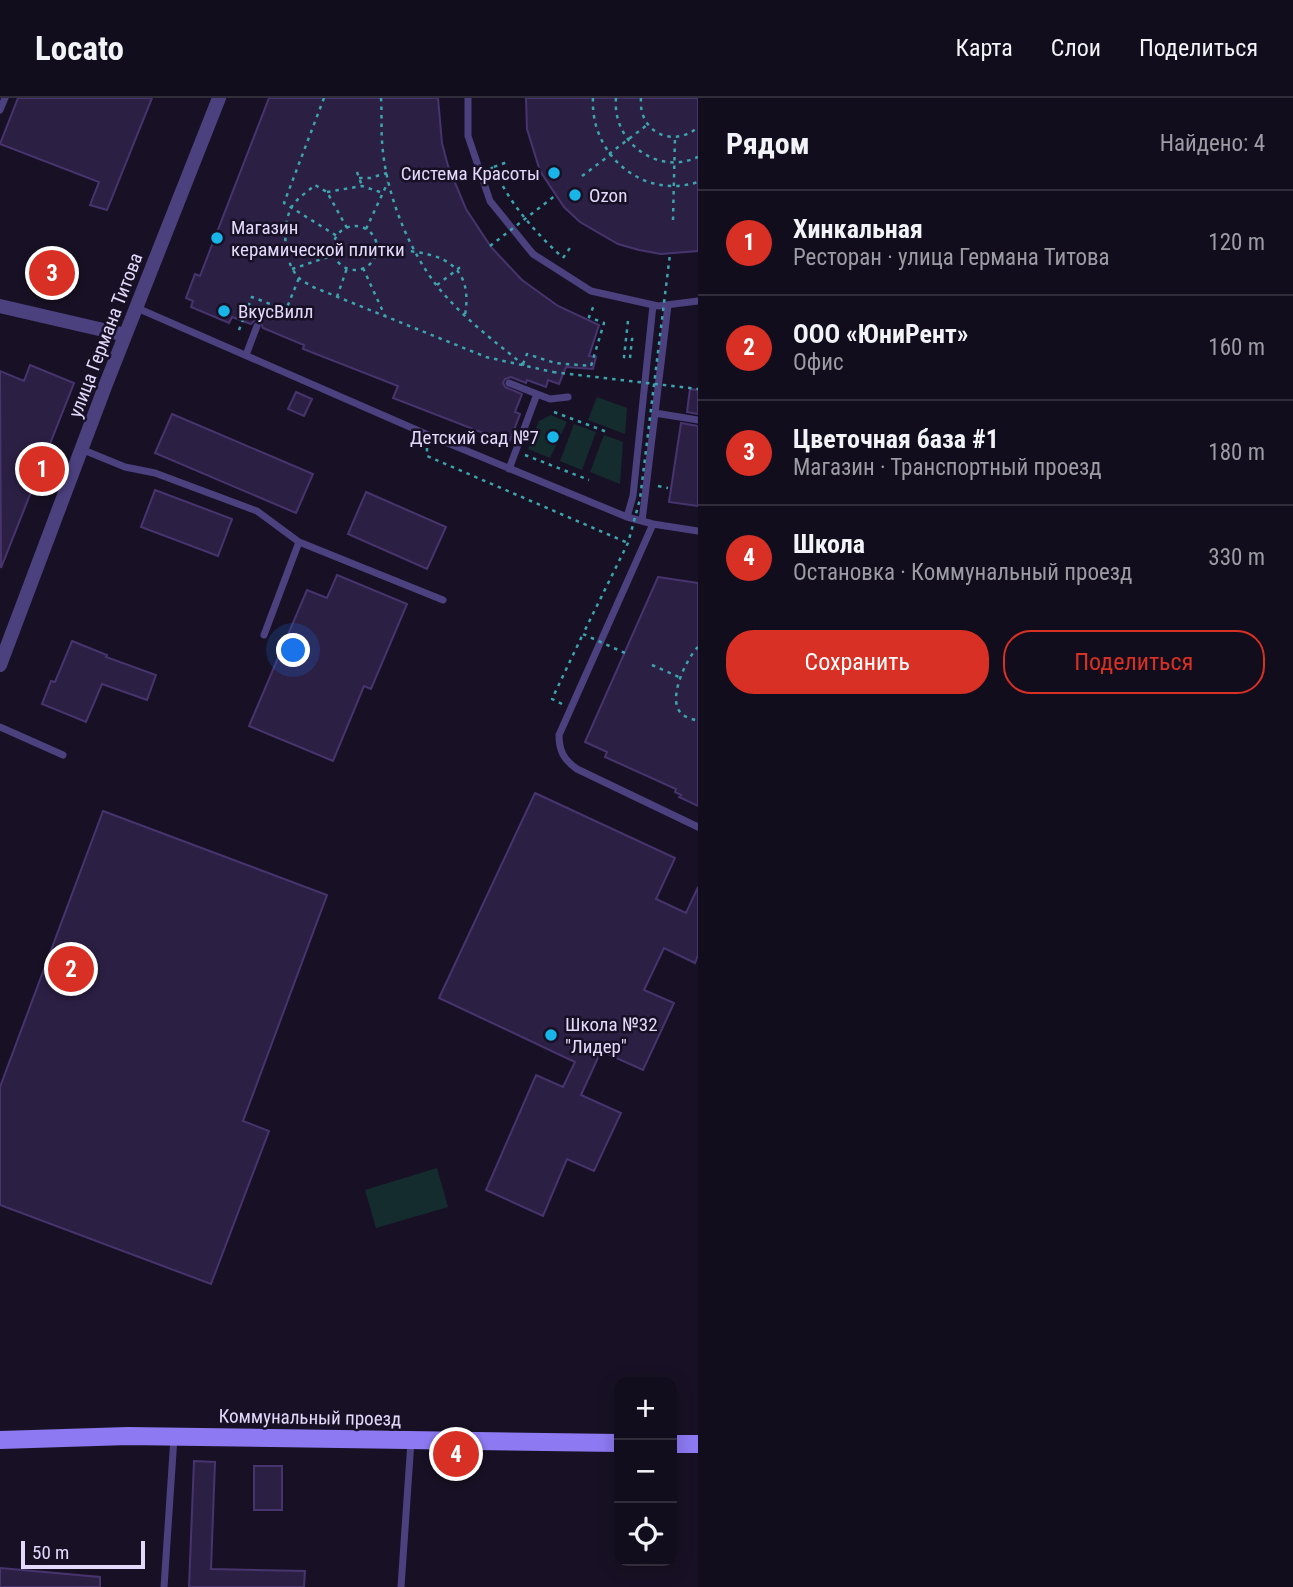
<!DOCTYPE html>
<html lang="ru">
<head>
<meta charset="utf-8">
<style>
  :root { --surface:#120d1c; --page:#1f1b29; --text:#f1f3f6; --muted:#9c9ca3; --line:#312d3b; --accent:#d93025 }
  body { margin:0; font-family:"Roboto Condensed",sans-serif; background:var(--page); color:var(--text) }
  .controls { position:absolute; right:21px; bottom:21px; display:grid; overflow:hidden; border-radius:14px; box-shadow:0 4px 18px #0003 }
  .controls button { width:63px; height:63px; display:grid; place-items:center; padding:0; border:0; border-bottom:2px solid var(--line); background:var(--surface); color:var(--text); font:35px sans-serif }
  .scale { position:absolute; left:21px; bottom:18px; width:124px; box-sizing:border-box; padding-left:7px; border:4px solid #e2d9fb; border-top:0; font-size:19px; line-height:24px; white-space:nowrap; color:#e2d9fb; -webkit-text-stroke:5px #181125; paint-order:stroke }
  .you { position:absolute; left:294px; top:553px; width:24px; height:24px; margin:-18px; border:5px solid #fff; border-radius:50%; background:#1a73e8; box-shadow:0 0 0 10px #1a73e833 }
  .badge { display:grid; place-items:center; width:46px; height:46px; border-radius:50%; background:var(--accent); color:#fff; font-size:23px; font-weight:700 }
  .pin { position:absolute; translate:-50% -50%; border:4px solid #fff; box-shadow:0 2px 7px #0006 }
  .list { margin:0; padding:0; list-style:none }
  h2 { display:flex; justify-content:space-between; align-items:center; height:91px; margin:0; padding:0 28px; font-size:30px }
  h2 small { font-size:23px; font-weight:400; color:var(--muted) }
  .list li { display:grid; grid-template-columns:46px 1fr auto; gap:21px; align-items:center; box-sizing:border-box; height:105px; padding:0 28px; border-top:2px solid var(--line) }
  .list b { display:block; font-size:26px; white-space:nowrap }
  .list p { margin:0; font-size:23px; white-space:nowrap; color:var(--muted) }
  .list em { font-size:23px; font-style:normal; color:var(--muted) }
  .actions { display:flex; gap:14px; padding:21px 28px }
  .actions a { flex:1; padding:16px 0; border:2px solid var(--accent); border-radius:28px; text-align:center; font-size:24px; color:var(--accent) }
  .actions .main { background:var(--accent); color:#fff }
  .icon { flex:none; width:38px; height:38px; fill:none; stroke:currentColor; stroke-width:2; stroke-linecap:round; stroke-linejoin:round }
  .map { position:relative; flex:none; width:698px; height:1489px; overflow:hidden }
  header { display:flex; align-items:center; gap:42px; box-sizing:border-box; height:98px; padding:0 35px; background:var(--surface); border-bottom:2px solid var(--line) }
  header strong { font-size:33px }
  nav { display:flex; gap:38px; margin-inline-start:auto; font-size:24px }
  main { display:flex }
  aside { flex:1; background:var(--surface) }
  .map>svg:first-child { display:block }
  .green { fill:#152c2e }
  .building { fill:#2c1f44; stroke:#47346e; stroke-width:2 }
  .lines { fill:none; stroke-linecap:round; stroke-linejoin:round }
  .path { stroke:#3ca4ad; stroke-width:2.5; stroke-dasharray:3.5 5; stroke-linecap:butt }
  .lane { stroke:#4c417f; stroke-width:7 }
  .street { stroke:#4c417f; stroke-width:14 }
  .secondary { stroke:#8d7af2; stroke-width:18 }
  .path-bridge { stroke:#3ca4ad; stroke-width:2.5; stroke-dasharray:3.5 5; stroke-linecap:butt }
  .poi-dot { fill:#18b6e8; stroke:#181125; stroke-width:2.5 }
  .labels { text-anchor:middle; stroke-width:5; stroke-linejoin:round; paint-order:stroke }
  .poi-label { font-size:19px; fill:#e2d9fb; stroke:#181125; text-anchor:start }
  .street-label { font-size:19px; fill:#e2d9fb; stroke:#181125 }
</style>
</head>
<body>
<header>
<strong>Locato</strong>
<nav><a>Карта</a><a>Слои</a><a>Поделиться</a></nav>
</header>
<main>
<div class="map">
<svg width="698" height="1489" viewBox="0 0 698 1489">
  <rect width="100%" height="100%" fill="#181125"/>
  <path class="green" d="M597 299 627 310 625 336 588 322Z
    M551 317 567 324 550 360 528 351 539 323Z
    M574 326 596 334 582 372 560 363Z
    M604 337 623 344 620 386 590 374Z
    M437 1070 448 1109 376 1130 365 1092Z"/>
  <path class="building" d="M18 0H152L107 112 90 107 99 84 0 46Z
    M269 0H438L442 45 448 68 466 111 491 149 522 182 558 208 599 227 589 258 596 259 593 271 566 269 559 286 548 282 546 289 527 282 526 285 511 279 505 281 503 285 505 289 522 296 515 314 520 316 509 345 393 300 398 288 303 251 304 247 263 230 260 223 255 222 251 226 232 219 229 225 191 209 193 203 186 200 195 176 200 178Z
    M526 0H698V153L661 156 639 152 618 146 580 124 564 109 540 73 527 31Z
    M30 267 74 285 1 470 0 273 24 283Z
    M690 291 698 292V316L687 314Z
    M296 294 312 301 304 318 288 311Z
    M172 316 313 376 296 415 155 355Z
    M681 325 698 328V408L669 404Z
    M155 392 232 421 218 458 141 429Z
    M366 394 446 429 427 471 348 436Z
    M337 477 407 506 371 591 364 588 333 663 249 628 307 492 327 500Z
    M658 479 698 485V708L679 699 681 697 675 694 676 691 605 659 607 654 585 644Z
    M72 543 107 557 106 559 156 577 147 602 102 586 86 624 42 606 51 583 55 584Z
    M535 695 675 760 656 801 686 815 698 789V857L695 865 664 850 644 892 674 905 643 972 601 953 581 997 621 1015 594 1073 567 1061 543 1118 486 1092 536 977 563 989 575 964 439 900Z
    M103 713 327 797 243 1023 269 1033 211 1186 0 1107V989Z
    M194 1363 215 1364 211 1471 305 1473 304 1489H189Z
    M254 1368H282V1412H254Z
    M0 1470 100 1479V1489H0Z"/>
  <g class="lines">
    <path class="path" d="M324 0 284 105 337 138
      M381 0C382 14 381 29 382 43 385 93 407 149 437 188 462 219 494 243 525 268
      M593 0C590 56 642 102 698 84
      M616 0C612 44 657 78 698 59
      M641 0C638 34 673 51 698 29
      M609 56 647 27
      M494 69 510 63
      M490 71 494 69C507 103 534 133 561 158
      M357 74 362 88
      M582 78 610 57
      M359 80H370L387 75
      M327 94 362 88 383 95
      M673 122 675 39
      M333 150a22 22 0 1 1 44 0a22 22 0 1 1-44 0Z
      M347 130 327 94 315 87C307 94 296 101 291 110 282 129 283 164 299 180 302 183 308 186 313 189L486 259 553 274
      M366 131 388 84
      M377 150C421 154 476 153 465 217
      M563 160 572 147
      M363 170 385 218
      M292 171 334 157
      M437 187 463 167
      M337 199 347 170
      M628 223 624 259 630 260
      M239 232 252 199 286 212 299 180
      M630 260 632 241H638
      M523 266 527 256 555 265 591 268 604 225 589 219 594 207
      M554 314 607 334
      M427 350V358L628 445
      M525 357 589 382
      M658 388 668 390
      M698 549C686 561 666 603 682 616 686 620 693 621 698 623
      M652 567 681 580
      M562 606 552 601 583 536"/>
    <path class="lane" d="M468 0V38L490 103 533 156 591 193 658 208 698 203
      M0 12 5 0
      M137 210 426 336 627 419 653 426 698 433
      M246 257 257 228
      M509 285 537 296
      M655 315 698 322
      M81 351 125 369 155 375 257 413 299 444 443 502
      M509 371 537 296 550 301 568 299
      M627 419 633 398 653 207
      M642 423 668 207
      M653 426 559 637C559 653 564 662 577 671L698 729
      M264 537 299 444
      M0 629 63 657
      M164 1489 174 1339
      M401 1489 411 1343"/>
    <path class="street" d="M0 208 125 237
      M0 567 106 286 219 0"/>
    <path class="secondary" d="M0 1342 128 1338 619 1345
      M672 1346H698"/>
    <path class="path-bridge" d="M490 148 556 97
      M553 274 698 291
      M625 555 583 536 628 445 640 401 670 156"/>
  </g>
  <g class="poi-dot">
    <circle cx="554" cy="75" r="7"/>
    <circle cx="575" cy="97" r="7"/>
    <circle cx="217" cy="140" r="7"/>
    <circle cx="224" cy="213" r="7"/>
    <circle cx="553" cy="339" r="7"/>
    <circle cx="551" cy="937" r="7"/>
  </g>
  <g class="labels">
    <g class="poi-label">
      <text x="540" y="82" text-anchor="end">Система Красоты</text>
      <text x="589" y="104">Ozon</text>
      <text x="231" y="136">Магазин<tspan x="231" dy="22">керамической плитки</tspan></text>
      <text x="238" y="220">ВкусВилл</text>
      <text x="539" y="346" text-anchor="end">Детский сад №7</text>
      <text x="565" y="933">Школа №32<tspan x="565" dy="22">"Лидер"</tspan></text>
    </g>
    <g class="street-label">
      <text transform="translate(105 237) rotate(-69)" y="7">улица Германа Титова</text>
      <text transform="translate(310 1319) rotate(1)" y="7">Коммунальный проезд</text>
    </g>
  </g>
</svg>
<div class="controls">
<button>+</button>
<button>−</button>
<button><svg class="icon" aria-label="locate" viewBox="0 0 24 24"><circle cx="12" cy="12" r="6"/><path d="M12 2v4M12 18v4M2 12h4M18 12h4"/></svg></button>
</div>
<div class="scale">50 m</div>
<div class="you"></div>
<div class="pin badge" style="left:42px;top:371px">1</div>
<div class="pin badge" style="left:71px;top:871px">2</div>
<div class="pin badge" style="left:52px;top:175px">3</div>
<div class="pin badge" style="left:456px;top:1356px">4</div>
</div>
<aside>
<h2>Рядом<small>Найдено: 4</small></h2>
<ul class="list">
<li><span class="badge">1</span><div><b>Хинкальная</b><p>Ресторан · улица Германа Титова</p></div><em>120 m</em></li>
<li><span class="badge">2</span><div><b>ООО «ЮниРент»</b><p>Офис</p></div><em>160 m</em></li>
<li><span class="badge">3</span><div><b>Цветочная база #1</b><p>Магазин · Транспортный проезд</p></div><em>180 m</em></li>
<li><span class="badge">4</span><div><b>Школа</b><p>Остановка · Коммунальный проезд</p></div><em>330 m</em></li>
</ul>
<div class="actions"><a class="main">Сохранить</a><a>Поделиться</a></div>
</aside>
</main>
</body>
</html>
